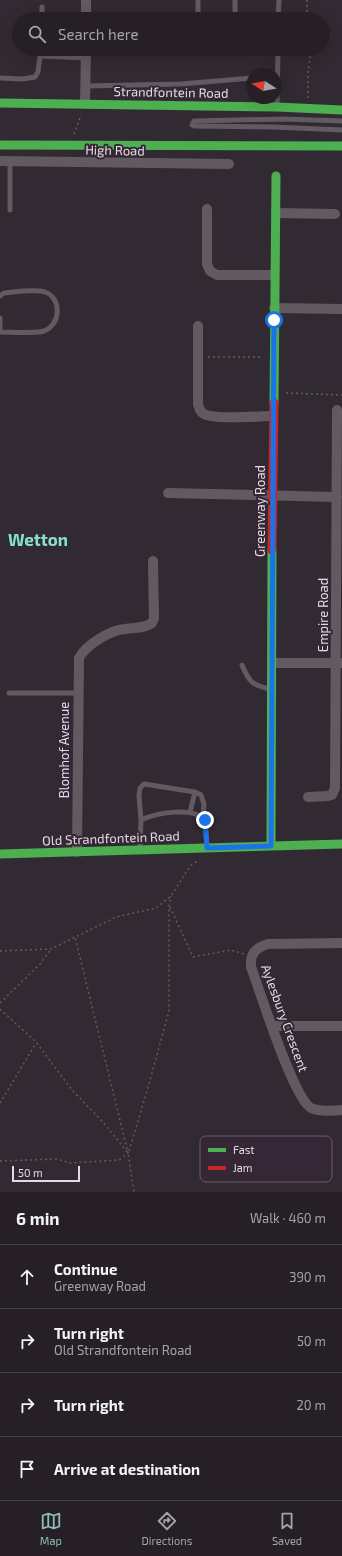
<!DOCTYPE html>
<html lang="en">
<head>
<meta charset="utf-8">
<style>
  :root { --surface:#262026; --page:#322d32; --text:#f1f3f6; --muted:#a4a3a7; --line:#423e43; --accent:#8bbbb9 }
  body { margin:0; font-family:"Exo 2",sans-serif; background:var(--page); color:var(--text) }
  .compass { position:absolute; left:246px; top:68px; width:36px; height:36px; border-radius:50%; background:var(--surface); box-shadow:0 4px 16px #0002; rotate:281deg }
  .scale { position:absolute; left:12px; bottom:10px; width:68px; box-sizing:border-box; padding-left:4px; border:2px solid #e3dae4; border-top:0; font-size:11px; line-height:14px; white-space:nowrap; color:#e3dae4; -webkit-text-stroke:3px #352736; paint-order:stroke }
  .stop { position:absolute; width:12px; height:12px; margin:-9px; border:3px solid #1a73e8; border-radius:50%; background:#fff }
  .stop.end { background:#1a73e8; border-color:#fff; box-shadow:0 1px 4px #0008 }
  .list { margin:0; padding:0; list-style:none }
  h2 { display:flex; justify-content:space-between; align-items:center; height:52px; margin:0; padding:0 16px; font-size:17px }
  h2 small { font-size:13px; font-weight:400; color:var(--muted) }
  .list li { display:grid; grid-template-columns:26px 1fr auto; gap:12px; align-items:center; box-sizing:border-box; height:64px; padding:0 16px; border-top:1px solid var(--line) }
  .list b { display:block; font-size:15px; white-space:nowrap }
  .list p { margin:0; font-size:13px; white-space:nowrap; color:var(--muted) }
  .list em { font-size:13px; font-style:normal; color:var(--muted) }
  .icon { flex:none; width:22px; height:22px; fill:none; stroke:currentColor; stroke-width:2; stroke-linecap:round; stroke-linejoin:round }
  .map { position:relative; flex:none; width:342px; height:1192px; overflow:hidden }
  .search { position:absolute; background:var(--surface); box-shadow:0 4px 16px #0002; left:12px; right:12px; top:12px; height:44px; display:flex; align-items:center; gap:10px; box-sizing:border-box; padding:0 14px; border-radius:22px; color:var(--muted); font-size:15px }
  .sheet { height:308px; background:var(--surface) }
  nav { display:flex; justify-content:space-around; align-items:center; box-sizing:border-box; height:56px; border-top:1px solid var(--line); background:var(--surface); font-size:11px; color:var(--muted) }
  nav a { display:grid; justify-items:center; gap:2px }
  nav .on { color:var(--accent) }
  .map>svg:first-child { display:block }
  .lines { fill:none; stroke-linecap:round; stroke-linejoin:round }
  .path { stroke:#615b61; stroke-width:1.5; stroke-dasharray:2 3; stroke-linecap:butt }
  .lane { stroke:#615a61; stroke-width:5 }
  .street { stroke:#615a61; stroke-width:10 }
  .fast { stroke:#4caf50; stroke-width:9 }
  .jam { stroke:#c62828; stroke-width:9 }
  .route { stroke:#1a73e8; stroke-width:5 }
  .labels { text-anchor:middle; stroke-width:4; stroke-linejoin:round; paint-order:stroke }
  .street-label { font-size:13px; fill:#e3dae4; stroke:#352736 }
  .district-label { font-size:17px; font-weight:bold; fill:#83e4c9; stroke:#352736 }
  .key { fill:#352736; stroke:#695d6a; stroke-width:1 }
  .key-label { font-size:11px; fill:#e3dae4 }
</style>
</head>
<body>
<div class="map">
<svg width="342" height="1192" viewBox="0 0 342 1192">
  <rect width="100%" height="100%" fill="#322a32"/>
  <g class="lines">
    <path class="path" d="M307 0V19
      M308 98V71L311 53V49
      M74 134 81 115
      M208 357H262
      M286 393 342 395
      M170 907 193 957 231 950 244 954
      M0 951 51 949 116 917 156 908 171 896 190 866 199 860
      M0 1003 40 964 51 949
      M0 1009 36 1042 72 1090 103 1122 128 1153 134 1192
      M0 1103 36 1043
      M129 1151 147 1091 169 1011V906L171 896
      M0 1161 57 1159 70 1163 119 1160 128 1153 75 937"/>
    <path class="lane" d="M235 0V19
      M42 19V7
      M198 19V0
      M278 19 279 0
      M40 56V49
      M0 78 22 79 35 77 38 72 40 56 86 58
      M85 86 181 84 252 78
      M277 106 278 49
      M342 121 284 119 194 121 192 125 194 126 273 127 342 130
      M10 161V210
      M0 296 4 293C15 292 34 289 45 292 62 298 61 325 44 331 34 334 11 332 0 332
      M0 318V332
      M242 665C249 682 252 685 270 689
      M9 693H78
      M190 812 195 792
      M141 820C156 813 193 806 205 820L207 847
      M140 849 141 820 139 796 140 788 144 784 195 792 201 795 204 804 203 817"/>
    <path class="street" d="M86 19V0
      M85 104 86 49
      M0 161 229 164
      M207 209V264L210 271 217 275H274
      M276 213 335 214
      M274 308 342 309
      M198 326V404C199 408 200 412 204 414 214 420 260 416 273 416
      M168 493 337 497
      M272 663H342
      M308 797 328 796 332 795 335 788 337 410
      M77 852 79 658C86 645 110 630 125 629 136 627 143 629 152 623L154 618 153 561
      M342 943 268 944C255 948 250 954 251 967 260 991 293 1098 311 1108 320 1112 333 1111 342 1110
      M272 1026H342"/>
    <path class="fast" d="M0 103 277 107 342 110
      M0 145 342 146
      M274 403 276 176
      M271 846 272 550
      M0 854 342 844"/>
    <path class="jam" d="M272 550 274 403"/>
  </g>
  <g class="lines">
    <path class="route" d="M205 820 207 848 271 846 274 320"/>
  </g>
  <g class="labels">
    <g class="street-label">
      <text transform="translate(171 92) rotate(1)" y="5">Strandfontein Road</text>
      <text transform="translate(115 150) rotate(1)" y="5">High Road</text>
      <text transform="translate(260 511) rotate(-90)" y="5">Greenway Road</text>
      <text transform="translate(323 615) rotate(-90)" y="5">Empire Road</text>
      <text transform="translate(64 750) rotate(-90)" y="5">Blomhof Avenue</text>
      <text transform="translate(111 838) rotate(-2)" y="5">Old Strandfontein Road</text>
      <text transform="translate(285 1018) rotate(70)" y="5">Aylesbury Crescent</text>
    </g>
    <g class="district-label">
      <text x="38" y="546">Wetton</text>
    </g>
  </g>
  <rect x="200" y="1136" width="132" height="46" rx="6" class="key"/>
  <rect x="208" y="1148" width="18" height="4" fill="#4caf50"/>
  <rect x="208" y="1166" width="18" height="4" fill="#c62828"/>
  <g class="key-label">
    <text x="233" y="1154">Fast</text>
    <text x="233" y="1172">Jam</text>
  </g>
</svg>
<svg class="compass" viewBox="-18 -18 36 36"><path d="M0-13l5 13h-10z" fill="#e53935"/><path d="M0 13l5-13h-10z" fill="#a4a3a7"/></svg>
<div class="scale">50 m</div>
<div class="stop" style="left:274px;top:320px"></div>
<div class="stop end" style="left:205px;top:820px"></div>
<div class="search"><svg class="icon" aria-label="search" viewBox="0 0 24 24"><circle cx="10" cy="10" r="6"/><path d="M15 15l6 6"/></svg>Search here</div>
</div>
<section class="sheet">
<h2>6 min<small>Walk · 460 m</small></h2>
<ul class="list">
<li><svg class="icon" aria-label="ahead" viewBox="0 0 24 24"><path d="M12 20V5M6 11l6-6 6 6"/></svg><div><b>Continue</b><p>Greenway Road</p></div><em>390 m</em></li>
<li><svg class="icon" aria-label="right" viewBox="0 0 24 24"><path d="M7 20v-9h11M14 6l5 5-5 5"/></svg><div><b>Turn right</b><p>Old Strandfontein Road</p></div><em>50 m</em></li>
<li><svg class="icon" aria-label="right" viewBox="0 0 24 24"><path d="M7 20v-9h11M14 6l5 5-5 5"/></svg><div><b>Turn right</b></div><em>20 m</em></li>
<li><svg class="icon" aria-label="arrive" viewBox="0 0 24 24"><path d="M6 21V4h12l-3 4 3 4H6"/></svg><div><b>Arrive at destination</b></div></li>
</ul>
</section>
<nav>
<a class="on"><svg class="icon" aria-label="map" viewBox="0 0 24 24"><path d="M3 6l6-2 6 2 6-2v14l-6 2-6-2-6 2zM9 4v14M15 6v14"/></svg>Map</a>
<a><svg class="icon" aria-label="directions" viewBox="0 0 24 24"><path d="M12 3l9 9-9 9-9-9zM9 14v-3h6M13 9l2 2-2 2"/></svg>Directions</a>
<a><svg class="icon" aria-label="saved" viewBox="0 0 24 24"><path d="M7 4h10v16l-5-4-5 4z"/></svg>Saved</a>
</nav>
</body>
</html>
